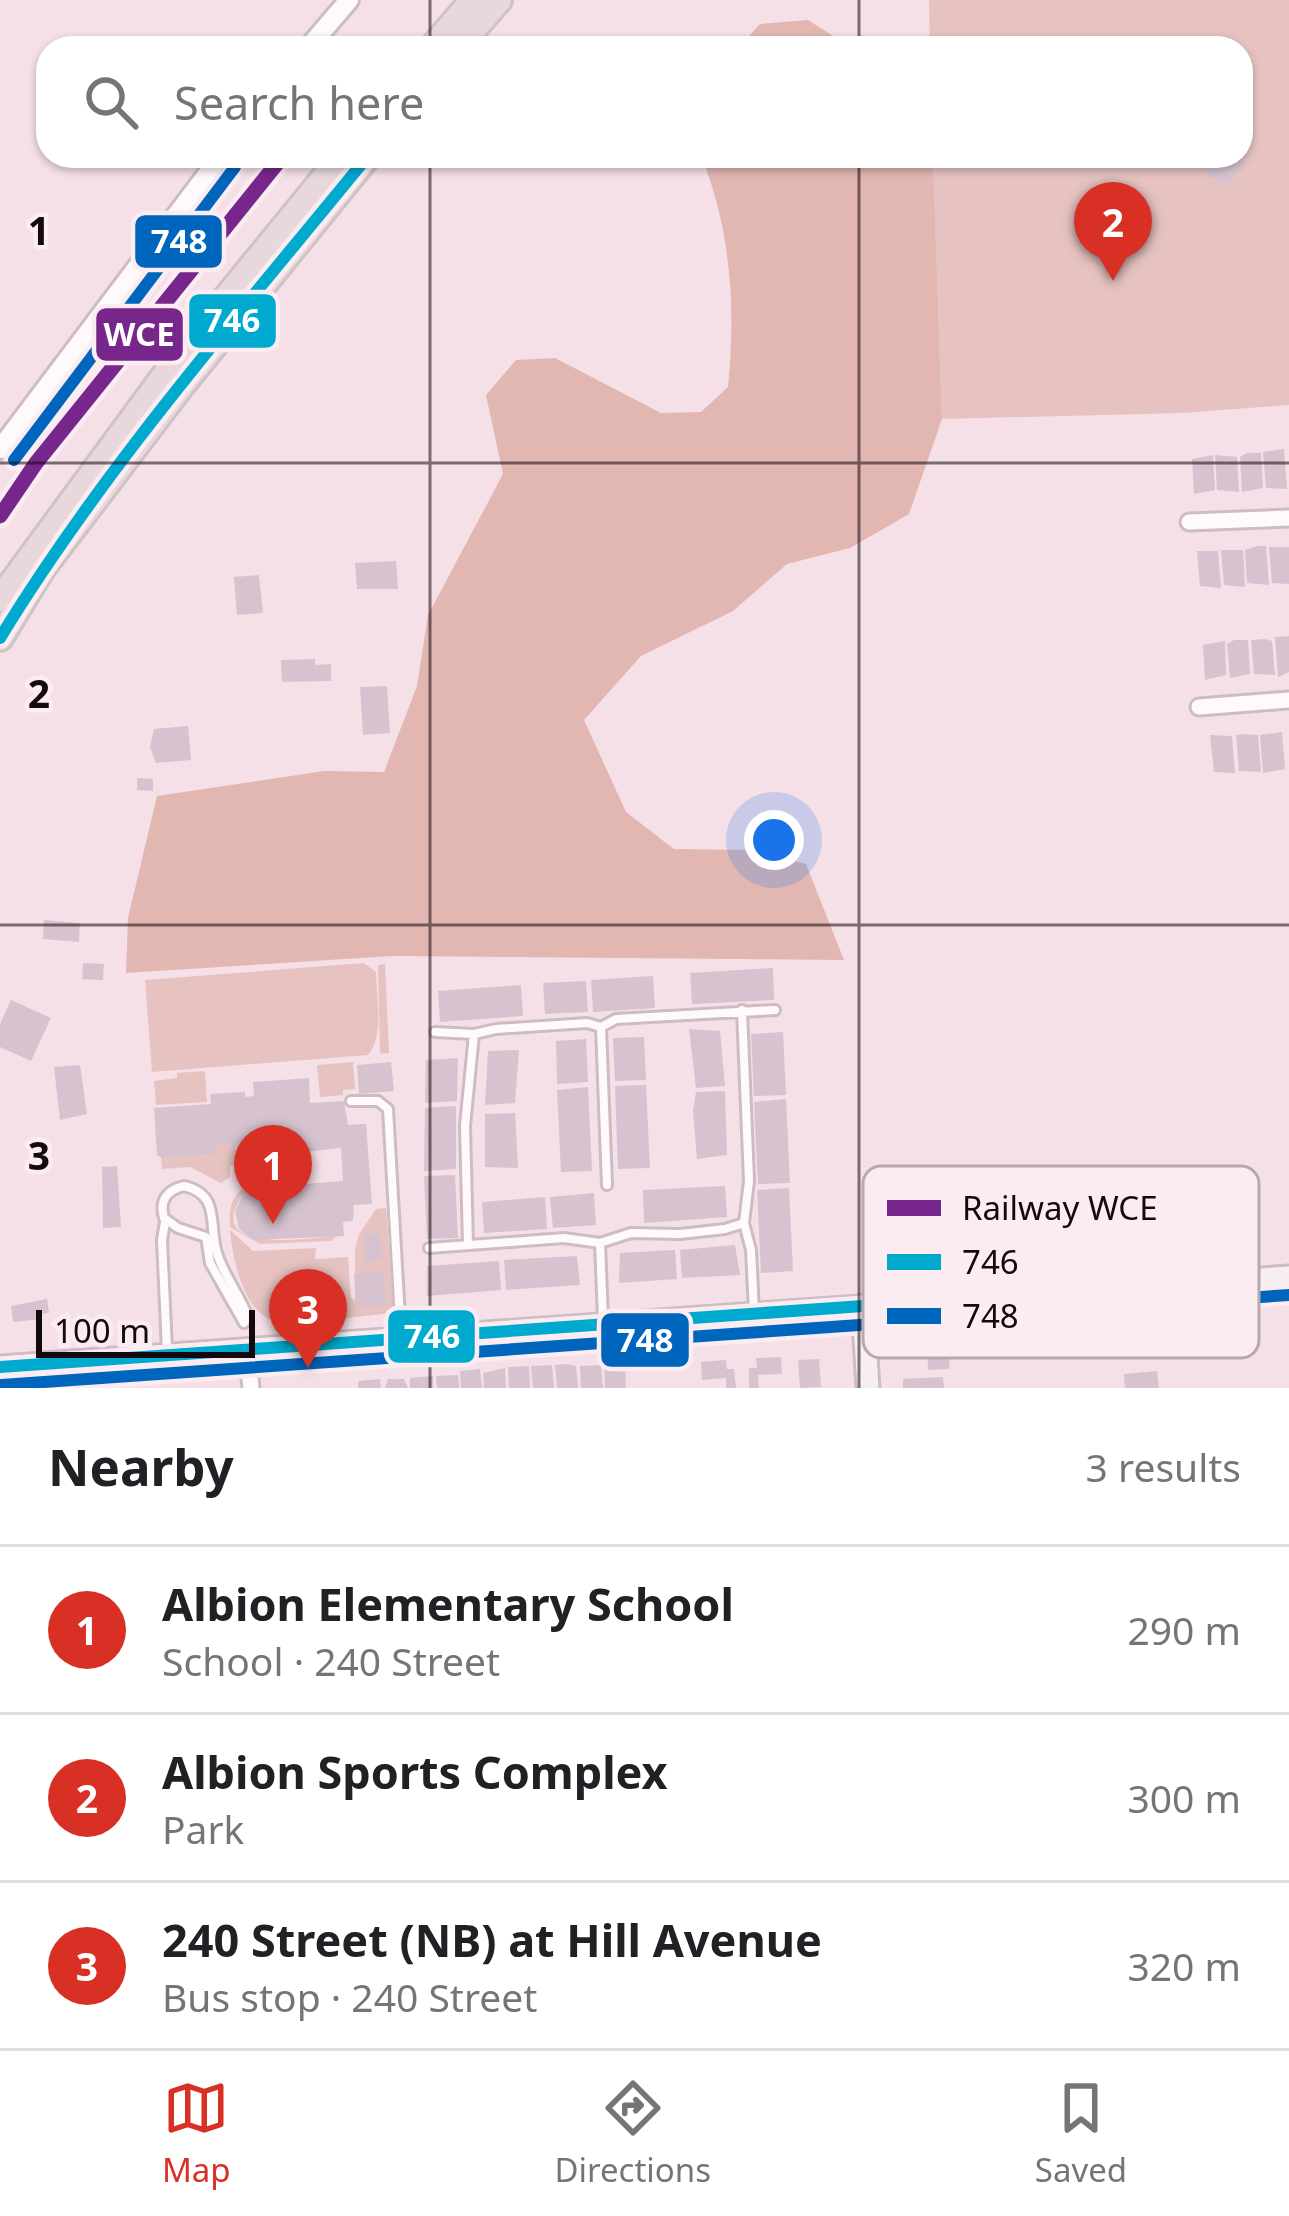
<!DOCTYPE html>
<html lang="en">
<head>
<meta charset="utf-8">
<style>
  :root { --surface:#fff; --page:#f2f2f2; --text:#202124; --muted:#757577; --line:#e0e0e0; --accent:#d93025 }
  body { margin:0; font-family:"Noto Sans",sans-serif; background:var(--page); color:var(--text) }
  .scale { position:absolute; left:36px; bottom:30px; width:219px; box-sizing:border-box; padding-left:12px; border:6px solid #14090e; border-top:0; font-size:33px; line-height:42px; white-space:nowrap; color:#14090e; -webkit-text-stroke:9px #fbecf2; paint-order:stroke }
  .you { position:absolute; left:774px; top:840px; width:42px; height:42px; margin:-30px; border:9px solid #fff; border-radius:50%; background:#1a73e8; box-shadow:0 0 0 18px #1a73e833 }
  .badge { display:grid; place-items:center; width:78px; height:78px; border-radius:50%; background:var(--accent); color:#fff; font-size:39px; font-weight:700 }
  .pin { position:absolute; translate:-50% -99px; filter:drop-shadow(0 3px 6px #0008) }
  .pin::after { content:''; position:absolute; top:63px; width:42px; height:36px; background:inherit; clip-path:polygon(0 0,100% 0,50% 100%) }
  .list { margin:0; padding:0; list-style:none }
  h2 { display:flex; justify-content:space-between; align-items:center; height:156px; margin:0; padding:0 48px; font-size:51px }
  h2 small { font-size:39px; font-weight:400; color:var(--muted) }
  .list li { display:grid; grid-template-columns:78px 1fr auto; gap:36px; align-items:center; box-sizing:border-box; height:168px; padding:0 48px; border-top:3px solid var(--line) }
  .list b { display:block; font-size:45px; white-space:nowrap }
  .list p { margin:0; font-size:39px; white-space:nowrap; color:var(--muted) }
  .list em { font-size:39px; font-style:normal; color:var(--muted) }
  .icon { flex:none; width:66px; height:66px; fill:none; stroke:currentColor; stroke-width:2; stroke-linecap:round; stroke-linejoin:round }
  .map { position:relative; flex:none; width:1289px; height:1388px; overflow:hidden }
  .search { position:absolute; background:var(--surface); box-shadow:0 3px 9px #0004; left:36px; right:36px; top:36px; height:132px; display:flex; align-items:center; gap:30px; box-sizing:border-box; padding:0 42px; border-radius:36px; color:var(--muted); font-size:45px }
  .sheet { height:660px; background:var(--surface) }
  nav { display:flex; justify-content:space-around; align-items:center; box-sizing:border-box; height:168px; border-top:3px solid var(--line); background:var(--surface); font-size:33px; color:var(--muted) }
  nav a { display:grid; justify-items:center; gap:6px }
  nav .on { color:var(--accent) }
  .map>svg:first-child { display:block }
  .green { fill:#e6c3c0 }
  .forest { fill:#e2b7b2 }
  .building { fill:#d6c3cf; fill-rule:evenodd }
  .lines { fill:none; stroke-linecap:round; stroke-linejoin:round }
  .service-casing { stroke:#cdbdc3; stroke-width:14 }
  .minor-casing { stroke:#cdbdc3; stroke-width:21 }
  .tertiary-casing { stroke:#cdbdc3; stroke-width:24 }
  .secondary-casing { stroke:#cdbdc3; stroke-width:27 }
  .trunk-casing { stroke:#ccc3c7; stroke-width:30 }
  .service { stroke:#fefafc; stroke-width:8 }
  .minor { stroke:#fefafc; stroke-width:15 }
  .tertiary { stroke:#fefafc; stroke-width:18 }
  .secondary { stroke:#f6eef0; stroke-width:21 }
  .trunk { stroke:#e8d8dc; stroke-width:24 }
  .bus-1-casing { stroke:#fbecf2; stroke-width:21 }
  .bus-2-casing { stroke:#fbecf2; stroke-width:21 }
  .bus-1 { stroke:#00a9ce; stroke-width:12 }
  .bus-2 { stroke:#0065bd; stroke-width:12 }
  .rail-1-casing { stroke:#fbecf2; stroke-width:24 }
  .rail-1 { stroke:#77278b; stroke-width:15 }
  .grid { fill:none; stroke:#14090e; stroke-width:3; stroke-opacity:0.55 }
  .key { fill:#fbecf2; stroke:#b6a8ae; stroke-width:3 }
  .key-label { font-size:33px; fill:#14090e }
  .grid-label { font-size:39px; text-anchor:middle; font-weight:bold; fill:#14090e; stroke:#fbecf2; stroke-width:9; stroke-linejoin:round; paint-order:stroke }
  .line-badge { stroke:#fbecf2; stroke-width:4.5 }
  .badge-label { font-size:33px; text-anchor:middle; font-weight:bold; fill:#fff }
</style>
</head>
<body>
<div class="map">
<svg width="1289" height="1388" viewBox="0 0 1289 1388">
  <rect width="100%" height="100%" fill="#f5e0e8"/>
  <path class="green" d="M929 0H1289V405L1182 413 942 419 933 156H1241V48H930Z
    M364 963 376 972C376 997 385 1036 368 1055L152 1072 145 980Z
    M385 964 389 1053 380 1054 378 965Z
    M353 1062 355 1089 343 1090V1095L320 1097 317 1065Z
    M205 1071 207 1102 156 1105 154 1081 177 1078V1073Z
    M221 1144H236V1152L257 1157V1164L230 1166V1177L221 1183 190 1167 162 1169 161 1158 214 1155V1145Z
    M259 1180V1187L243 1194C201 1256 309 1238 336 1236L331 1241 260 1244 230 1227C228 1201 235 1189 259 1180Z
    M386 1208 393 1313C370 1315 287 1327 271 1320 243 1309 232 1257 230 1230L253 1251 316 1248 315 1259 348 1257 351 1297 355 1301V1249L359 1234 376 1209Z"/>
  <path class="forest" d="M808 20 852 48H738L760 24Z
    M701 156H933L942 419 909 514 850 548 787 564 733 611 641 656 584 720 626 812 674 849 751 850 806 864 844 960 392 956 126 973 128 918 157 796 324 771 384 772 417 686 428 615 503 474 486 395 516 360 555 358 661 413 701 412 728 387C736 308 731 229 701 156Z"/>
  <path class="building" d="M1209 156H1237L1246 164 1225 188 1200 166Z
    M1284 449 1287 489 1266 488 1263 452Z
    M1247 453H1261L1263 488 1242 492 1240 457Z
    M1213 455 1215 490 1194 494 1192 459Z
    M1215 455 1237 457 1239 492 1217 490Z
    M1257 546H1266L1269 585 1247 583 1245 550Z
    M1269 547H1289V584L1272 583Z
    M1221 550H1243L1245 587 1224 585Z
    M1197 551H1218L1221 588 1200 586Z
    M396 561 398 589H357L355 563Z
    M259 575 263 613 237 615 234 577Z
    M1289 636V672L1278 677 1275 637Z
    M1265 639 1272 641 1275 675 1254 674 1251 640Z
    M1234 640H1248L1250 674 1230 678 1227 644Z
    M1225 641 1226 675 1205 680 1203 645Z
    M315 659V665L331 664V681L282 682 281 660Z
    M387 686 390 733 363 735 360 687Z
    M188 726 191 760 156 763 150 747 154 729Z
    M1282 732 1285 769 1263 773 1260 735Z
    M1245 734 1258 735 1261 772 1239 771 1236 735Z
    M1210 735 1232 736 1235 773 1214 772Z
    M137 778 153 779V791L137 790Z
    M44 920 80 923 79 942 43 939Z
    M83 963 104 964 103 980 82 979Z
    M773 968 774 1000 692 1004 690 973Z
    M653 976 655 1008 593 1012 591 980Z
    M586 981 588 1012 545 1014 543 983Z
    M521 985 523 1016 440 1022 438 991Z
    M11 1000 51 1018 31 1061 0 1047V1024Z
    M689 1029 720 1031 725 1086 696 1088Z
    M783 1032 786 1095 754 1096 751 1034Z
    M644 1037 646 1080 615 1081 613 1038Z
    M586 1039 588 1082 557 1084 556 1041Z
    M519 1050 515 1103 485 1105 488 1051Z
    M458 1058 457 1101 425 1103 426 1060Z
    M391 1062 394 1091 359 1094 357 1065Z
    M80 1065 87 1114 60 1120 54 1067Z
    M309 1078 310 1103 344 1101 348 1125 366 1124 372 1204 354 1205 353 1221 343 1222 344 1236 254 1240 239 1229 235 1211 243 1194 259 1187V1180L254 1181 253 1164H257V1157L238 1158 236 1144 214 1145 215 1155 161 1158 157 1155 154 1108 211 1104 210 1094 245 1092V1097L254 1096 253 1082ZM341 1148 343 1181 267 1187 266 1180 271 1179 270 1163H265V1156Z
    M646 1085 650 1168 618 1169 615 1086Z
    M588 1087 592 1171 561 1172 557 1090Z
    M725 1091 727 1155 697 1159 693 1110 696 1092Z
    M786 1099 790 1183 758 1184 754 1102Z
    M456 1106V1169L424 1171 425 1108Z
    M515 1113 518 1168 485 1167V1114Z
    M117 1166 121 1227 103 1228 102 1167Z
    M455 1175 458 1238 427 1239 424 1176Z
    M725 1186 727 1217 644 1223 643 1190Z
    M789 1188 793 1271 761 1273 757 1190Z
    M594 1193 596 1225 553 1228 550 1197Z
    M545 1197 547 1229 484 1233 482 1202Z
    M380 1233 382 1260 365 1262 363 1235Z
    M735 1245 740 1275 682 1278 680 1250Z
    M675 1250 677 1279 619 1283 620 1253Z
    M577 1256 580 1285 506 1290 504 1260Z
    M499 1261 501 1290 427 1296V1266Z
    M384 1272 386 1306H356L354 1274Z
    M47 1299 49 1313 40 1314 41 1319 13 1322 11 1306Z
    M952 1339 949 1369 928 1370 927 1340Z
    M781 1357 782 1374 758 1375 759 1388H749V1368H757L756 1358Z
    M819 1359 821 1387 800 1388 798 1360Z
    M726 1360 727 1369H734L736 1388H726V1378L702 1380 701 1362Z
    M604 1363H625L626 1388H605Z
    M567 1364 576 1366 578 1388H557L555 1365Z
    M552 1365 554 1388H533L531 1366Z
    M601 1365 603 1388H581L580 1366Z
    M529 1366 530 1388H509L508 1367Z
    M505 1368 506 1388H484L483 1373Z
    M480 1369 482 1388H461L460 1371Z
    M1157 1371 1159 1388H1125L1124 1374Z
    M458 1375 459 1388H437L436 1376Z
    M433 1376V1388H410V1378Z
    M943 1377 944 1388H903V1379Z
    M380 1379 381 1388H358V1381Z
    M388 1379H404L408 1388H385Z"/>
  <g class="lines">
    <defs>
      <path id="service" d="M742 1010 749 1181 744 1223 751 1250 754 1312
        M601 1027 607 1185
        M435 1032 474 1034 496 1029 587 1023 601 1027 616 1019 775 1010
        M351 1101H378L388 1109 401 1336
        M184 1186C223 1195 207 1228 218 1256 225 1277 240 1296 248 1317L244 1323 210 1263 206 1237 178 1228 164 1218C159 1200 167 1190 184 1186Z
        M165 1222 162 1240 167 1350
        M600 1243 603 1319
        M468 1245 465 1126 474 1034
        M429 1248 564 1238 600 1243 631 1233 680 1234 725 1229 744 1223"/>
      <path id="minor" d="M1189 522 1289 518
        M1199 707 1289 700
        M247 1348 251 1388"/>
      <path id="tertiary" d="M308 48 349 0
        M0 449 221 156"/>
      <path id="secondary" d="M863 1306 868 1388
        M0 1367 1289 1277"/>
      <path id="trunk" d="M432 48 473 0
        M457 48 499 0
        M0 599 181 353 342 156
        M0 638 42 569 182 385 368 156"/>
    </defs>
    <use href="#service" class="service-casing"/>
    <use href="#minor" class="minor-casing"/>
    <use href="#tertiary" class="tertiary-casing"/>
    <use href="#secondary" class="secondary-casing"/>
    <use href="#trunk" class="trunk-casing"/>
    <use href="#service" class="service"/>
    <use href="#minor" class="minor"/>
    <use href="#tertiary" class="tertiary"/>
    <use href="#secondary" class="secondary"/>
    <use href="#trunk" class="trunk"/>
    <defs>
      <path id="bus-1" d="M0 638C105 466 241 312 368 156
        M0 1367 863 1306"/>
      <path id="bus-2" d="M14 460 235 167
        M1 1385 1289 1295"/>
    </defs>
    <use href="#bus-1" class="bus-1-casing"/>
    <use href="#bus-2" class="bus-2-casing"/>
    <use href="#bus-1" class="bus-1"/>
    <use href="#bus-2" class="bus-2"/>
    <defs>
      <path id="rail-1" d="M0 516 36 463 283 156"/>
    </defs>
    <use href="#rail-1" class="rail-1-casing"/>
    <use href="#rail-1" class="rail-1"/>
  </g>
  <path class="grid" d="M430 0V48M859 0V48M430 156V1388M859 156V1388M0 463H1289M0 925H1289"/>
  <rect x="863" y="1166" width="396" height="192" rx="18" class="key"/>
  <rect x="887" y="1200" width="54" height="16" fill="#77278b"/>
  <rect x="887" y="1254" width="54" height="16" fill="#00a9ce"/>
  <rect x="887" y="1308" width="54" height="16" fill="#0065bd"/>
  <g class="key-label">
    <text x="962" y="1220">Railway WCE</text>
    <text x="962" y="1274">746</text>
    <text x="962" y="1328">748</text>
  </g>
  <g class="grid-label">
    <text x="39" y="245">1</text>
    <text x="39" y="708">2</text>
    <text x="39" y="1170">3</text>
  </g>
  <g class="line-badge">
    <rect x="133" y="213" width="91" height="57" rx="12" fill="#0065bd"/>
    <rect x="187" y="292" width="91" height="58" rx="12" fill="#00a9ce"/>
    <rect x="94" y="306" width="91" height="57" rx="12" fill="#77278b"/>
    <rect x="386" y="1308" width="91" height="57" rx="12" fill="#00a9ce"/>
    <rect x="599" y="1311" width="92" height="58" rx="12" fill="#0065bd"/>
  </g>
  <g class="badge-label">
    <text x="179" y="253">748</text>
    <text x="232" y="332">746</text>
    <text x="139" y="346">WCE</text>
    <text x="432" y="1348">746</text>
    <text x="645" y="1352">748</text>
  </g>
</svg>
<div class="scale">100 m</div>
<div class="you"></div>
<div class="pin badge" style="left:273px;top:1224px">1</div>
<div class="pin badge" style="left:1113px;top:281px">2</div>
<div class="pin badge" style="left:308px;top:1368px">3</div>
<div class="search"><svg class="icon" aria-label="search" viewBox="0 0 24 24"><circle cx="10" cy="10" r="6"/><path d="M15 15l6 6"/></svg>Search here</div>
</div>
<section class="sheet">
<h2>Nearby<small>3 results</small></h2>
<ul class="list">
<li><span class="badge">1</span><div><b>Albion Elementary School</b><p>School · 240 Street</p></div><em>290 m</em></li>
<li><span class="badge">2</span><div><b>Albion Sports Complex</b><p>Park</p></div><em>300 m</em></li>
<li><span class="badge">3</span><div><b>240 Street (NB) at Hill Avenue</b><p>Bus stop · 240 Street</p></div><em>320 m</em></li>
</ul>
</section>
<nav>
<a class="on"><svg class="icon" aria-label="map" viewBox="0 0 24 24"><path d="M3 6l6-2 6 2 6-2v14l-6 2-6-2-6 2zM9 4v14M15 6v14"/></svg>Map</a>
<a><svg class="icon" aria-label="directions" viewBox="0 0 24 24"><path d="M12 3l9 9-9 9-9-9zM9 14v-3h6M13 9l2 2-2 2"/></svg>Directions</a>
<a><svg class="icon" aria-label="saved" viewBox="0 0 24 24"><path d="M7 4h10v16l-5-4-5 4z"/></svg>Saved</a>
</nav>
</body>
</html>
